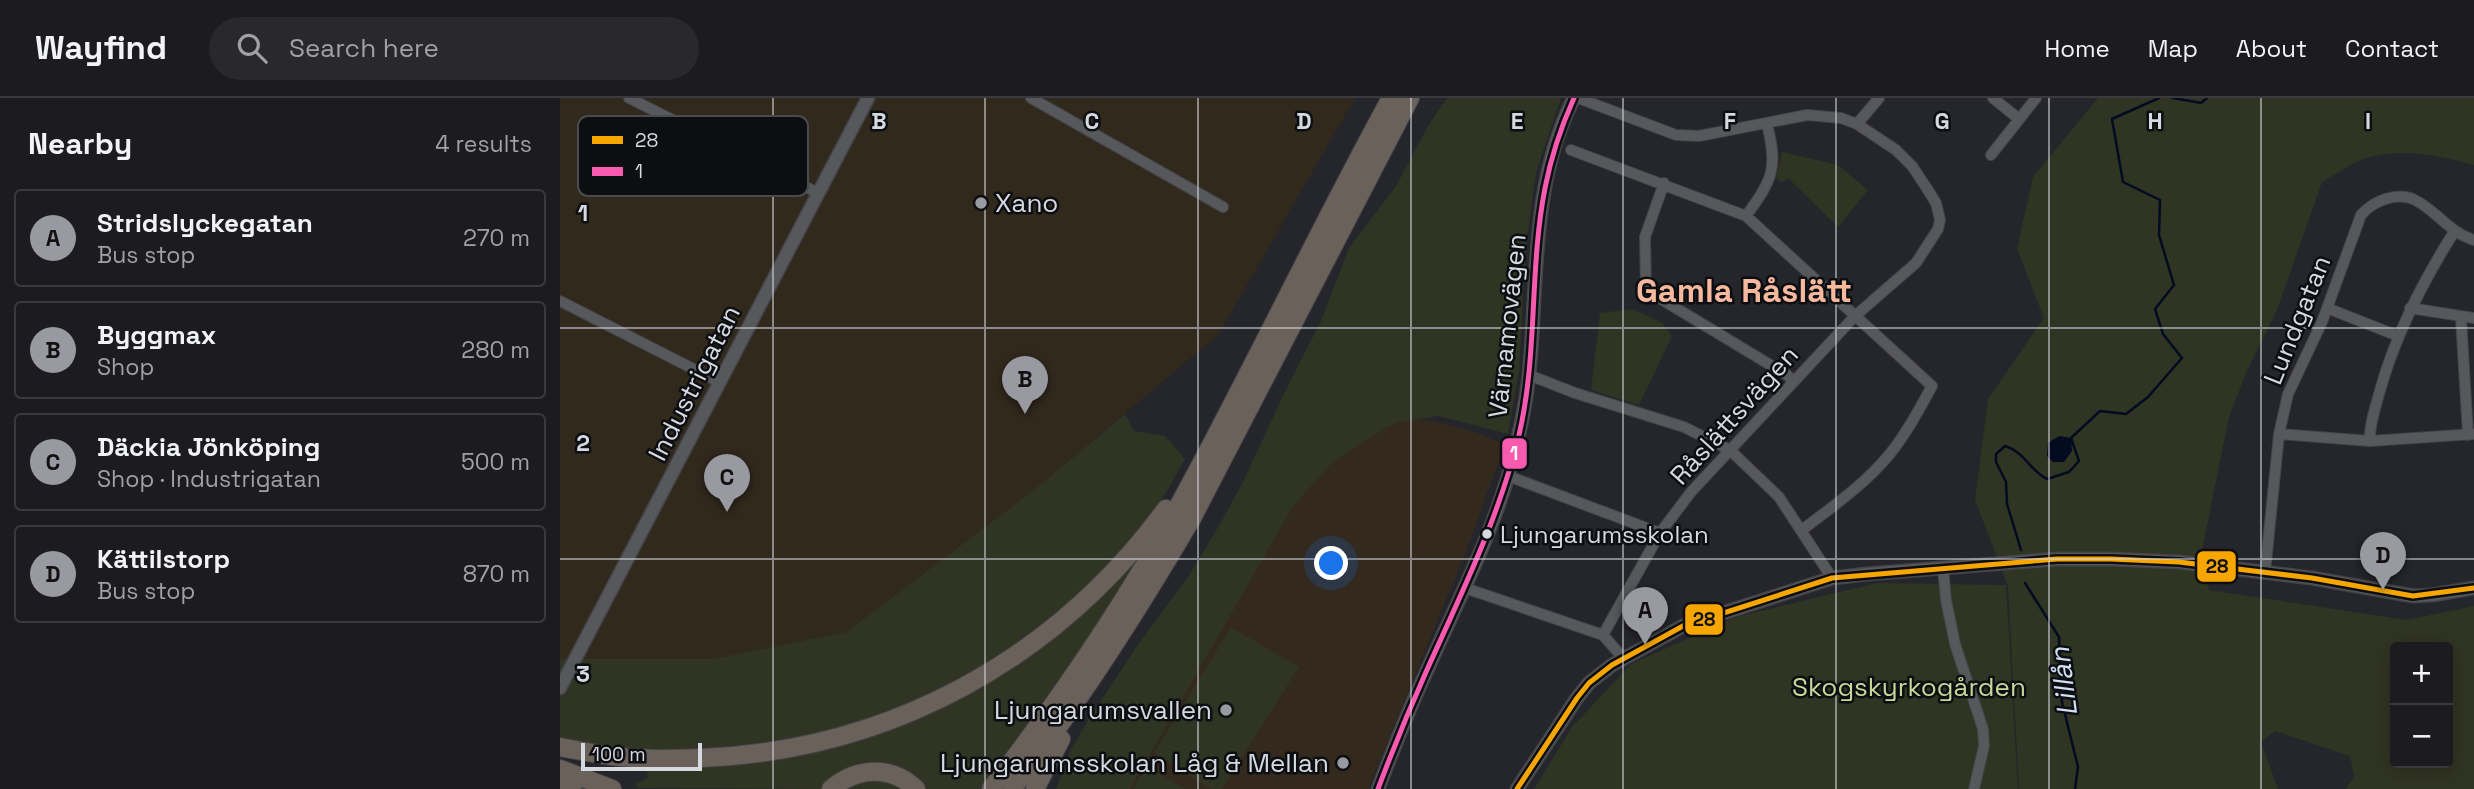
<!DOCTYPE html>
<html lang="en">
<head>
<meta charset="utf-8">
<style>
  :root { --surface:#1c1c20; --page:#29292d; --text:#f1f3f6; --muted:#a0a1a5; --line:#3a3a3e; --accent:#999aa1 }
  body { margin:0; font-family:"Space Grotesk",sans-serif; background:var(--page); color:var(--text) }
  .controls { position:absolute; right:21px; bottom:21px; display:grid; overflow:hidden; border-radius:7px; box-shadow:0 4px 18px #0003 }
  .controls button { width:63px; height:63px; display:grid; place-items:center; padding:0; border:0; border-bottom:2px solid var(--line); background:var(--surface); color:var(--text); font:35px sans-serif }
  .scale { position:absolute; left:21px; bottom:18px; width:121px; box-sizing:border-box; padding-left:7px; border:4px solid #d7d9e0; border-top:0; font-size:19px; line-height:24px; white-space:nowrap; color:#d7d9e0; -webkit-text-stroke:5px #0c0e12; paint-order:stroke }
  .you { position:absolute; left:772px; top:466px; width:24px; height:24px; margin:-18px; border:5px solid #fff; border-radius:50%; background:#1a73e8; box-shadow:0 0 0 10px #1a73e833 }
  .badge { display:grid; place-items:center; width:46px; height:46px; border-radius:50%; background:var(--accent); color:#111; font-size:23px; font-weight:700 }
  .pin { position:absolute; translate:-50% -58px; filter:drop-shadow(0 2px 4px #0008) }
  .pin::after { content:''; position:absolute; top:37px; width:24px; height:21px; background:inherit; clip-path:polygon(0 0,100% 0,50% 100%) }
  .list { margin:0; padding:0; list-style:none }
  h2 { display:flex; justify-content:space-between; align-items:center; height:91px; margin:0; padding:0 28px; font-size:30px }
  h2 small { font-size:23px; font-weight:400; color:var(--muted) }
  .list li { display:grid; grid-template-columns:46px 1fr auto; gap:21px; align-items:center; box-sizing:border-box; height:98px; margin:0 14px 14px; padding:0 14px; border:2px solid var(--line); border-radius:7px }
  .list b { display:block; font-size:26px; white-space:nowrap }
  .list p { margin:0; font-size:23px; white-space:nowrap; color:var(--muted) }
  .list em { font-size:23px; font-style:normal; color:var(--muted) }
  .icon { flex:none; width:38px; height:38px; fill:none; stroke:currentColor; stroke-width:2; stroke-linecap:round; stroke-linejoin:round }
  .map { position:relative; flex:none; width:1914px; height:691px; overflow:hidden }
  header { display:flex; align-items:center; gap:42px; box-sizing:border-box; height:98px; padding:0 35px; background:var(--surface); border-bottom:2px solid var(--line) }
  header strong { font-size:33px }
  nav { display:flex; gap:38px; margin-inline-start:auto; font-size:24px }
  .search { width:490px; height:63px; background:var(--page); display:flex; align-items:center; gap:18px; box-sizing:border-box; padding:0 24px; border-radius:38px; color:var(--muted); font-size:26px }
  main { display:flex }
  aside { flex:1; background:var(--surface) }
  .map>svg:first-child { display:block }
  .industrial { fill:#32291d }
  .education { fill:#33291d }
  .green { fill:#303422; fill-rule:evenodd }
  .water { fill:#030b21 }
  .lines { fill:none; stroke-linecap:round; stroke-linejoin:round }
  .stream { stroke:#030b21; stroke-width:2.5 }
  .minor-casing { stroke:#434348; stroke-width:12 }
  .tertiary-casing { stroke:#434348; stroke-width:15 }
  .motorway-casing { stroke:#434348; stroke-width:20 }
  .minor { stroke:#57585b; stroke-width:10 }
  .tertiary { stroke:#57585b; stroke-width:12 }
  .motorway { stroke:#6a615b; stroke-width:18 }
  .bus-1-casing { stroke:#0c0e12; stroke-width:10 }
  .bus-2-casing { stroke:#0c0e12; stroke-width:10 }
  .bus-1 { stroke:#f7a600; stroke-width:5 }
  .bus-2 { stroke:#f75aaf; stroke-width:5 }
  .grid { fill:none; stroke:#d7d9e0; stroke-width:2; stroke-opacity:0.55 }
  .poi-dot { fill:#999aa1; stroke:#0c0e12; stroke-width:2.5 }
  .bus-dot { fill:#d7d9e0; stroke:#0c0e12; stroke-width:2.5 }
  .labels { text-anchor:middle; stroke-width:5; stroke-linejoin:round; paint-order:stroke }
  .bus-label { font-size:24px; fill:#d7d9e0; stroke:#0c0e12; text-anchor:start }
  .poi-label { font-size:26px; fill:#d7d9e0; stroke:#0c0e12; text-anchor:end }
  .street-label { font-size:26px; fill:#d7d9e0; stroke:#0c0e12 }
  .park-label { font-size:26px; fill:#c9d798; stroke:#0c0e12 }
  .water-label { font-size:28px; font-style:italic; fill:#d2e0f6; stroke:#0c0e12 }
  .district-label { font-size:33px; font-weight:bold; fill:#f6b99e; stroke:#0c0e12 }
  .key { fill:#0c0e12; stroke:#494b50; stroke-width:2 }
  .key-label { font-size:19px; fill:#d7d9e0 }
  .grid-label { font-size:23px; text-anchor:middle; font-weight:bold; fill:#d7d9e0; stroke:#0c0e12; stroke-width:5; stroke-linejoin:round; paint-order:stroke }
  .line-badge { stroke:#0c0e12; stroke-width:2.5 }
  .badge-label { font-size:19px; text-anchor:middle; font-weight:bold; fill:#fff }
  .pale-badge-label { font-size:19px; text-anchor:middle; font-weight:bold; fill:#111 }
</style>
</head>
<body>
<header>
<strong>Wayfind</strong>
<div class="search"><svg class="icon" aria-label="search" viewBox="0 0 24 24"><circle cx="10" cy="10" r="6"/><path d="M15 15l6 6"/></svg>Search here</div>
<nav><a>Home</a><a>Map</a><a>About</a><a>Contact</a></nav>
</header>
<main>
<aside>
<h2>Nearby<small>4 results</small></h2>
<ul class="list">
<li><span class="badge">A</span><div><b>Stridslyckegatan</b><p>Bus stop</p></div><em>270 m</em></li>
<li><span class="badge">B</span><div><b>Byggmax</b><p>Shop</p></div><em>280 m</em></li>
<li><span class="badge">C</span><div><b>Däckia Jönköping</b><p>Shop · Industrigatan</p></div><em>500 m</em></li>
<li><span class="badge">D</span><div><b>Kättilstorp</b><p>Bus stop</p></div><em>870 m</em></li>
</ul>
</aside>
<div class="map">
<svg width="1914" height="691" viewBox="0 0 1914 691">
  <rect width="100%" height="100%" fill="#25262b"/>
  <path class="industrial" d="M0 0H795L658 237 470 395 286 534 152 561H0Z"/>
  <path class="education" d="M856 321 878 324 917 335 945 346 907 451 808 691H569L734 406 772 364 825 330 839 324Z"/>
  <path class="green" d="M887 0H1001L977 71 972 102 965 161 959 273 948 336 879 318 839 324 826 330 773 364 734 407 570 691H496L510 653 529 621 577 548 628 479 660 426 684 382 726 291 761 223 789 150 836 88 868 28Z
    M1538 0H1914V67C1883 58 1842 50 1810 59 1794 63 1777 76 1762 84L1717 212 1686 275 1669 319 1642 453 1649 492 1847 522 1914 508V691H1785L1794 679 1790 658 1715 633 1701 644 1718 691H1459L1448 488 1415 402 1428 301 1484 220 1457 151 1473 79ZM1835 549H1888V665H1835Z
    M1222 54 1278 67 1308 92 1278 129 1228 80 1222 85 1216 80Z
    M1073 211 1102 225 1112 238 1079 307 1031 292 1040 215Z
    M565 316 574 333 605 338 625 361 604 398 574 441 532 484 480 529 392 587 340 613 216 647 140 652 71 653 0 639V561H152L286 534 470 395Z
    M588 445 536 530 420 691H364C333 652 294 659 261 691L77 690 76 686 88 679 86 668 197 663 418 587Z
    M1317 485 1446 487 1458 691H974L1012 629 1071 566 1176 519Z
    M671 529 739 569 662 691H651L594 655Z
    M586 668 626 691H573Z
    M319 680 347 691H283L290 685Z"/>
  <path class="water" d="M1499 338 1511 340 1512 353 1504 364H1493L1487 358 1488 345Z"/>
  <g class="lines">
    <path class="stream" d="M1613 0 1641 5 1647 0
      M1461 452 1447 406 1446 384 1436 364V356L1445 348C1465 354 1470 373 1487 381L1509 374 1519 363 1511 340 1540 313 1566 316 1588 299 1622 260 1603 236 1595 211 1614 187 1599 137 1600 102 1563 84 1552 21 1599 0
      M1465 485 1499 539 1502 604 1518 669 1515 691"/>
    <defs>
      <path id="minor" d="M69 0 258 95
        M471 0 663 109
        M1018 0 1116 37 1139 38 1247 17 1281 20 1297 26 1336 52 1352 68 1366 89 1376 105 1380 122 1378 131 1356 165 1295 218 1131 394 1100 435 1043 537 1063 560
        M1433 0 1459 21
        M1297 26 1319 0
        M1011 52 1186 118 1372 288C1359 312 1346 336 1329 357 1304 387 1272 409 1242 432
        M1431 57 1476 0
        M1104 85 1085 139 1086 192 1227 277 1233 283
        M1186 118C1213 81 1218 70 1207 26
        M0 203 159 284
        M1767 210 1838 238
        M1850 210 1914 220
        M1901 220 1908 337
        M969 277 1015 295 1124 329 1170 352 1219 399 1272 480
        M1719 336 1810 343 1914 336
        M1810 343C1809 328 1815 311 1819 296 1835 237 1862 185 1894 134
        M948 378 1100 435
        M1383 470 1386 502 1395 546 1423 631 1424 648 1414 691
        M1705 475 1719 336 1728 296 1762 224 1801 117C1813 103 1837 93 1855 102 1877 113 1888 134 1914 142
        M905 490 1043 537"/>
      <path id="tertiary" d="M0 590 308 0
        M818 691C835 646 853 602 873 559 904 490 939 422 956 348 964 317 969 285 971 254 977 169 974 77 1014 0
        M957 691 1017 600 1029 585 1052 567 1123 528 1272 480 1307 476 1497 461H1551L1619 464 1752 480 1853 498 1872 497 1914 490"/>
      <path id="motorway" d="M0 649C17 652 35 656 52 658 82 662 112 661 142 660 330 652 495 562 606 411
        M0 671 52 691
        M0 686 12 691
        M271 691C297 669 331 667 356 691
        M431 691C499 602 564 508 618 409 692 274 757 135 831 0
        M452 691C519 605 577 514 632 420L850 0
        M475 691 501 641"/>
    </defs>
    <use href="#minor" class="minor-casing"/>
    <use href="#tertiary" class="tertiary-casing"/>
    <use href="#motorway" class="motorway-casing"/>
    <use href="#minor" class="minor"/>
    <use href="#tertiary" class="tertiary"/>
    <use href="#motorway" class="motorway"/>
    <defs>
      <path id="bus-1" d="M957 691 1017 600 1029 585 1052 567 1123 528 1272 480 1497 461H1551L1619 464 1752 480 1853 498 1914 490"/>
      <path id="bus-2" d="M818 691C833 651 849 612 866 574 901 496 939 420 959 337 978 256 969 172 985 90 991 59 1001 29 1014 0"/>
    </defs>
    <use href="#bus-1" class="bus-1-casing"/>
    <use href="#bus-2" class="bus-2-casing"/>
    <use href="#bus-1" class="bus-1"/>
    <use href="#bus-2" class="bus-2"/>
  </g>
  <path class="grid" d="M213 0V691M425 0V691M638 0V691M851 0V691M1063 0V691M1276 0V691M1489 0V691M1701 0V691M0 230H1914M0 461H1914"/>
  <g class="poi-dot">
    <circle cx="421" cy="105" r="7"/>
    <circle cx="666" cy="612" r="7"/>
    <circle cx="783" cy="665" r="7"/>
  </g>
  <circle class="bus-dot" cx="927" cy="436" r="6"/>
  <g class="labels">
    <g class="bus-label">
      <text x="940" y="445">Ljungarumsskolan</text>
    </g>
    <g class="poi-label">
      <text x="435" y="114" text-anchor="start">Xano</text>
      <text x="652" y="621">Ljungarumsvallen</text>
      <text x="769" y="674">Ljungarumsskolan Låg &amp; Mellan</text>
    </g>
    <g class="street-label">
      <text transform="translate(1737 222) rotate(-68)" y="9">Lundgatan</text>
      <text transform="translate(947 228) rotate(-84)" y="9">Värnamovägen</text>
      <text transform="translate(134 285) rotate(-63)" y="9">Industrigatan</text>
      <text transform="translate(1174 317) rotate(-48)" y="9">Råslättsvägen</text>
    </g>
    <g class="park-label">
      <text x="1349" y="598">Skogskyrkogården</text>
    </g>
    <g class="water-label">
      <text transform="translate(1503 584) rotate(-97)" y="10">Lillån</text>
    </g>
    <g class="district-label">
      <text x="1184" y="204">Gamla Råslätt</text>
    </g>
  </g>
  <rect x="18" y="18" width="230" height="80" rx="10" class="key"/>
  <rect x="32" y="38" width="31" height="8" fill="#f7a600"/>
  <rect x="32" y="69" width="31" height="9" fill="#f75aaf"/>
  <g class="key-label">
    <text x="75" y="49">28</text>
    <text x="75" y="80">1</text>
  </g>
  <g class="grid-label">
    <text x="319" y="31">B</text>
    <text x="532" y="31">C</text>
    <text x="744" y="31">D</text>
    <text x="957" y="31">E</text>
    <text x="1170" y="31">F</text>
    <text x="1382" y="31">G</text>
    <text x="1595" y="31">H</text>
    <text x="1808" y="31">I</text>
    <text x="23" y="123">1</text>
    <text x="23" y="353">2</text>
    <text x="23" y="584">3</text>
  </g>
  <g class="line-badge">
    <rect x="941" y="339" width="27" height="33" rx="7" fill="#f75aaf"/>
    <rect x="1636" y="452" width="41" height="33" rx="7" fill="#f7a600"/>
    <rect x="1124" y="505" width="40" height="33" rx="7" fill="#f7a600"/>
  </g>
  <g class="badge-label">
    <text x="954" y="362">1</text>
  </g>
  <g class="pale-badge-label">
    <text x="1657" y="475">28</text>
    <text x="1144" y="528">28</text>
  </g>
</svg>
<div class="controls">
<button>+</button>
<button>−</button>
</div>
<div class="scale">100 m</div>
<div class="you"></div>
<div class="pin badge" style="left:1085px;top:547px">A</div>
<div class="pin badge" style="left:465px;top:316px">B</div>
<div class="pin badge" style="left:167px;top:414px">C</div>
<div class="pin badge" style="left:1823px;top:492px">D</div>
</div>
</main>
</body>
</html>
